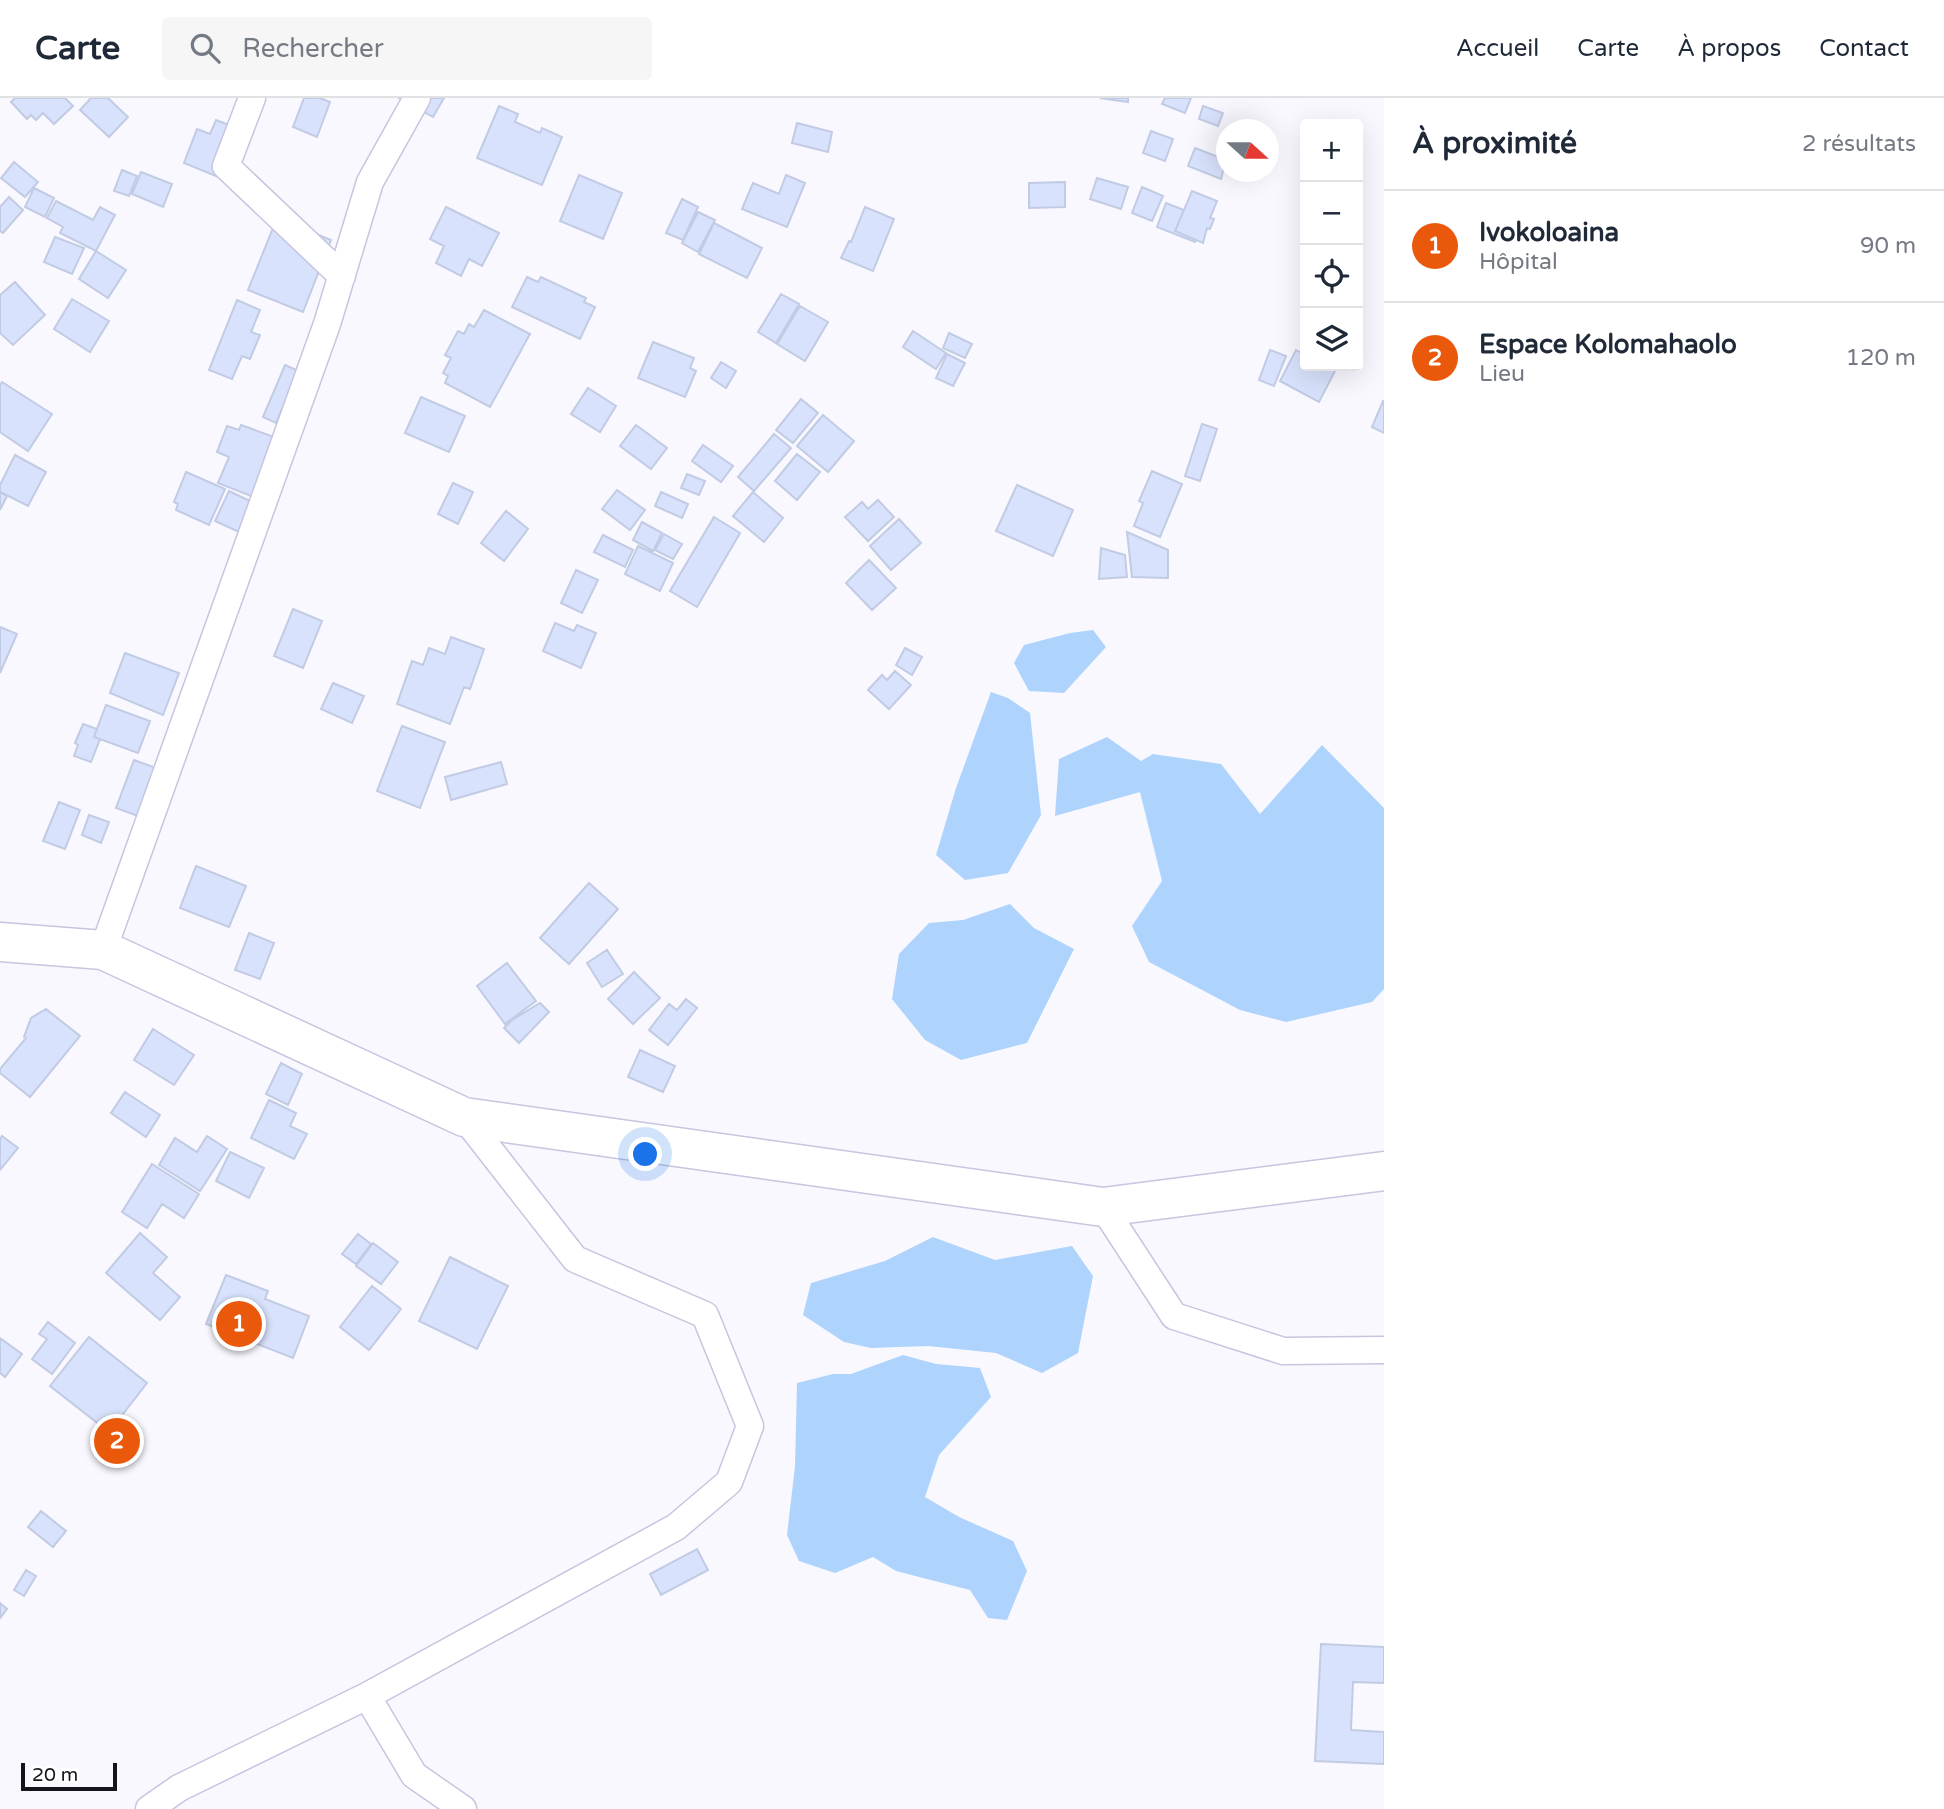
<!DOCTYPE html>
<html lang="fr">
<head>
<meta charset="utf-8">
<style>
  :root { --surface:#fff; --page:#f6f6f7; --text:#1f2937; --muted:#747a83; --line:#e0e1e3; --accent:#ea580c }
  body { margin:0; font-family:"Varela Round",sans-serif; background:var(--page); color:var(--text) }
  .controls { position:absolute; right:21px; top:21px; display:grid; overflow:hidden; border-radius:7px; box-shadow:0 7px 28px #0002 }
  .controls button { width:63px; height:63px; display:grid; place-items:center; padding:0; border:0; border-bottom:2px solid var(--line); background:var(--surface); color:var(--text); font:35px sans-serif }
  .compass { position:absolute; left:1216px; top:21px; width:63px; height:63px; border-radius:50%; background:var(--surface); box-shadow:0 7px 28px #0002; rotate:111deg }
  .scale { position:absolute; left:21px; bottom:18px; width:96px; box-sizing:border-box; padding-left:7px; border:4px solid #15141d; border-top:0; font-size:19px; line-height:24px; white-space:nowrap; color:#15141d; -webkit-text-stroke:5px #fff; paint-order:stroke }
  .you { position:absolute; left:646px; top:1057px; width:24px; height:24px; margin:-18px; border:5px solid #fff; border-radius:50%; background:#1a73e8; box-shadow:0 0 0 10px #1a73e833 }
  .badge { display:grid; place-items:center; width:46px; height:46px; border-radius:50%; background:var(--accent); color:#fff; font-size:23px; font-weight:700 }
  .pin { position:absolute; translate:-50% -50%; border:4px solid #fff; box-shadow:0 2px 7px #0006 }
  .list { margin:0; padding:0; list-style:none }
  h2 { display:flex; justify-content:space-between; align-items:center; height:91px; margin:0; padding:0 28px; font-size:30px }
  h2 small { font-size:23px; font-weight:400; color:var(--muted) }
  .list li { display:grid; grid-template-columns:46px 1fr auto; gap:21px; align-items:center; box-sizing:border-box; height:112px; padding:0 28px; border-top:2px solid var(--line) }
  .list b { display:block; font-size:26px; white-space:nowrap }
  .list p { margin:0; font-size:23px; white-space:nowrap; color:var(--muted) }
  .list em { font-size:23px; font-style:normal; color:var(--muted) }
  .icon { flex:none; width:38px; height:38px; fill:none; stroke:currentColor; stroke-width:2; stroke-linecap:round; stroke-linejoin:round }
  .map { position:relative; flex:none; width:1384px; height:1711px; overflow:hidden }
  header { display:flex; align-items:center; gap:42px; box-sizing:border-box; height:98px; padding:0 35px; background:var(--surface); border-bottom:2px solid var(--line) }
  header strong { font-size:33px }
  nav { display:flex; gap:38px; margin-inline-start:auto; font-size:24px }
  .search { width:490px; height:63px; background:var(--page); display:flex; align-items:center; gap:18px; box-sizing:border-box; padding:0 24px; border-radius:7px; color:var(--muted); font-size:26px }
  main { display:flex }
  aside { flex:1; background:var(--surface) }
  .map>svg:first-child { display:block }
  .water { fill:#aed3fd }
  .building { fill:#d9e2fc; stroke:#c2cbe4; stroke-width:2 }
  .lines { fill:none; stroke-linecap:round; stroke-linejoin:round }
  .street-casing { stroke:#c7c5df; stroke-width:29 }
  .secondary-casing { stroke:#c7c5df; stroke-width:41 }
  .street { stroke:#fff; stroke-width:26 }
  .secondary { stroke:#fff; stroke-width:38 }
</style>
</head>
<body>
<header>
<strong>Carte</strong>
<div class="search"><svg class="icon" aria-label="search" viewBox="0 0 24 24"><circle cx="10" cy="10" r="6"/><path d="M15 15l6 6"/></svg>Rechercher</div>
<nav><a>Accueil</a><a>Carte</a><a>À propos</a><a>Contact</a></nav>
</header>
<main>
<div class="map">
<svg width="1384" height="1711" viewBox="0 0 1384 1711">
  <rect width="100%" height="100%" fill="#f9f8fe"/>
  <path class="water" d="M1093 532 1106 549 1064 595 1029 593 1014 565 1024 547 1070 535Z
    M991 594 1008 600 1030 615 1041 717 1008 775 965 782 936 757 956 690Z
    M1107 639 1141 663 1153 656 1221 666 1260 716 1322 647 1384 710V891L1372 904 1286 924 1240 912 1149 864 1132 828 1162 783 1140 694 1055 718 1059 661Z
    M1010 806 1034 830 1074 851 1027 945 961 962 925 942 892 901 899 856 929 825 963 822Z
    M933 1139 995 1162 1072 1148 1093 1178 1078 1255 1042 1275 996 1255 928 1248 871 1250 844 1244 803 1217 811 1185 885 1163Z
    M903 1257 936 1266 980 1270 991 1299 939 1357 925 1399 959 1419 1013 1443 1027 1473 1007 1522 988 1520 970 1492 896 1473 873 1459 835 1475 799 1463 787 1437 795 1368 797 1285 833 1276H851Z"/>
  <path class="building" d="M15 0H65L73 8 54 26 43 15 36 22 31 17 27 21 11 4Z
    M91 0H108L128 19 109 39 80 12Z
    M304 0H320L330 4 317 39 293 29Z
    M399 0H444L433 19Z
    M1100 0H1128V4Z
    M1165 0H1191L1185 15 1162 6Z
    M499 8 518 16 515 24 540 35 542 30 562 39 542 87 477 60Z
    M1203 8 1223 15 1218 28 1199 21Z
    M216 22 242 32 223 81 184 65 197 31 210 36Z
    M797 25 832 34 828 54 792 45Z
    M1151 33 1173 41 1165 63 1143 55Z
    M1195 50 1226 62 1221 81 1188 68Z
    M14 64 38 84 25 99 1 80Z
    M122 72 137 78 129 98 114 93Z
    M141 74 172 86 163 109 132 96Z
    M579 77 622 95 603 141 560 123Z
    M786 77 805 85 787 129 742 111 753 85 779 96Z
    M1097 80 1128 89 1121 111 1090 101Z
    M1065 84V109L1029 110V85Z
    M1142 89 1163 98 1152 123 1132 115Z
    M34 90 54 100 45 119 25 109Z
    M1192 93 1217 103 1210 120 1214 121 1210 131 1207 130 1203 145 1175 133Z
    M9 99 23 112 3 135 0 133V109Z
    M682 101 698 109 683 142 666 135Z
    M56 103 93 122 100 109 115 117 96 153 60 135 63 129 47 120Z
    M1166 105 1184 112 1175 133 1196 142 1195 144 1157 129Z
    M446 109 499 135 482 168 469 161 461 178 436 165 444 148 430 141Z
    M865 109 894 121 873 173 841 160 849 143 851 144Z
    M698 114 715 122 698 154 682 145Z
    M277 120 331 142 303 214 248 192Z
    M714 125 762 150 747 180 699 156Z
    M55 139 84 150 72 176 44 164Z
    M96 153 126 172 108 200 79 181Z
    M527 179 538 184 541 179 586 200 584 204 595 209 580 241 512 209Z
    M15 184 45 217 13 247 0 235V197Z
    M781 196 799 206 776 245 758 234Z
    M72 201 109 223 90 254 54 231Z
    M237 202 260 212 251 234 260 237 250 261 242 258 232 281 209 272Z
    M800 208 828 224 805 263 777 246Z
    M484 212 530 236 490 309 445 285 448 278 443 275 451 260 445 257 458 233 464 236 469 226 474 229Z
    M913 233 946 255 936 271 903 249Z
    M949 235 972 246 965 260 943 250Z
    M653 244 694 260 690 270 696 273 685 299 638 280Z
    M1270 252 1286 258 1274 288 1259 282Z
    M1296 252 1305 257V268H1326L1335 273 1319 304 1280 283Z
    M947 256 965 265 953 288 936 280Z
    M721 264 736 273 726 290 711 280Z
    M285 267 303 275 293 286 276 325 263 319Z
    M2 284 52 316 28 353 0 334V287Z
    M588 290 616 308 600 334 571 316Z
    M421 299 465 318 449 354 405 335Z
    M801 301 818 315 793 345 776 332Z
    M1383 303H1384V335L1372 329Z
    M823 317 854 343 828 374 797 348Z
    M1202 326 1217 331 1200 383 1185 378Z
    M241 327 288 344 264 403 218 385 229 359 217 354 227 328 239 332Z
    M636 327 667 350 651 371 620 348Z
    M774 336 791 350 754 393 738 379Z
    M703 347 733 368 721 384 692 363Z
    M797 356 820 374 797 402 775 383Z
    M15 357 46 374 28 408 0 394V387Z
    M1152 373 1182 386 1160 439 1134 428 1143 405 1139 403Z
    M186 374 225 391 209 427 176 412 178 406 174 404Z
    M687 376 705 383 699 397 681 390Z
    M453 385 473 394 458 426 438 416Z
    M1017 387 1073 412 1053 458 996 433Z
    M617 392 645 412 630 432 602 411Z
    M229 393 273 414 259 443 215 423Z
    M0 394 7 398 0 412Z
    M661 394 688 406 682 420 655 408Z
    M753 394 783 420 764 444 733 418Z
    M878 402 894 419 868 443 845 419 862 404 868 411Z
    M506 413 528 431 504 463 481 445Z
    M714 419 740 435 697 509 670 493Z
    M899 421 921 445 891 472 870 448Z
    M642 424 662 435 653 453 633 442Z
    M1127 434 1168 452V480L1132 479Z
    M664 436 682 446 673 461 655 452Z
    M603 437 633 452 625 469 594 454Z
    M638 448 673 465 660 493 625 476Z
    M1101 450 1125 457 1127 479 1099 481Z
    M869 462 896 490 872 512 846 485Z
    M576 472 598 482 582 515 561 505Z
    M293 511 322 523 303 570 274 558Z
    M555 525 574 533 577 527 596 535 581 570 543 553Z
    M0 529 17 536 0 575Z
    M451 539 484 551 470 591 464 589 450 626 397 606 412 563 423 567 429 550 445 556Z
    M905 550 922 559 912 577 896 567Z
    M125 555 179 575 163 617 110 595Z
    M895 573 911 587 889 611 868 592 882 577 887 582Z
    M333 585 364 598 352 625 321 611Z
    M106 607 150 623 138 655 94 639Z
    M83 626 97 631 94 639 100 641 91 664 74 658 78 647 75 645Z
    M402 628 445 644 420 710 377 693Z
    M134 662 156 670 138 718 116 710Z
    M501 664 507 686 451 702 445 679Z
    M59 704 80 712 65 751 43 743Z
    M89 717 109 724 101 745 82 737Z
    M196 768 246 788 229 829 180 810Z
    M589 785 618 811 569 866 540 840Z
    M249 835 274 845 260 881 235 872Z
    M607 852 623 876 602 889 587 865Z
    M507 865 536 903 505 926 477 888Z
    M634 874 660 900 633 926 608 901Z
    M686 901 697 910 668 947 649 932 669 906 677 912Z
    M540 905 549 914 519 945 504 930 512 922Z
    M46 911 80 938 30 999 0 975V971L26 940 24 939 31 920Z
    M153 931 194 957 174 987 134 962Z
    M640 952 675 968 663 994 628 979Z
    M281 965 302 976 288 1007 266 996Z
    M125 994 160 1017 146 1039 111 1015Z
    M269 1002 296 1015 290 1028 307 1036 294 1061 251 1040Z
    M2 1038 18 1050 0 1072V1041Z
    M207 1038 227 1051 200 1093 159 1067 175 1040 197 1054Z
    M230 1054 264 1070 249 1100 216 1083Z
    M152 1066 199 1096 184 1120 162 1106 147 1130 122 1114Z
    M140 1135 167 1159 153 1175 180 1199 160 1222 106 1175Z
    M358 1136 371 1146 356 1166 342 1156Z
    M373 1145 398 1164 381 1186 356 1168Z
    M450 1159 508 1188 477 1251 419 1223Z
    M226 1177 268 1193 265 1201 309 1218 293 1260 206 1226Z
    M372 1188 401 1211 369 1252 340 1229Z
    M48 1224 75 1245 52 1276 32 1261 47 1241 39 1236Z
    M89 1239 147 1285 109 1334 50 1288Z
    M0 1240 22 1256 5 1279 0 1275Z
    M41 1413 66 1433 53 1449 28 1429Z
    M697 1451 708 1472 661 1497 650 1476Z
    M26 1472 36 1478 24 1498 14 1492Z
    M0 1505 7 1511 0 1520Z
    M1321 1546 1384 1549V1585L1353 1584 1351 1632 1384 1634V1666L1315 1663Z"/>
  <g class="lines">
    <defs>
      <path id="street" d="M252 0 226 68 342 178
        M103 852 327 226 370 84 417 0
        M1103 1109 1174 1218 1283 1253 1384 1252
        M367 1598 414 1677 463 1711
        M149 1711 179 1690 367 1598 676 1429 729 1384 750 1328 705 1217 575 1161 464 1019"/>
      <path id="secondary" d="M0 844 103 852 464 1019 1103 1109 1384 1073"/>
    </defs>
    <use href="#street" class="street-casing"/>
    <use href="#secondary" class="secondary-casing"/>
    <use href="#street" class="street"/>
    <use href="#secondary" class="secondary"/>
  </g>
</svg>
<div class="controls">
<button>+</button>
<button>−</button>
<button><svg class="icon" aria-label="locate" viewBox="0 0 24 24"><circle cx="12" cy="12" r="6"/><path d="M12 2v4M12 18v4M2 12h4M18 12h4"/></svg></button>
<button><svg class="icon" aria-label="layers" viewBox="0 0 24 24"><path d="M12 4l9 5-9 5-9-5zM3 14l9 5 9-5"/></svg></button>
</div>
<svg class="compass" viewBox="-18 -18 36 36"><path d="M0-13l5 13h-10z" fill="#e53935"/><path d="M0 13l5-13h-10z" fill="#747a83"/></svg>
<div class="scale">20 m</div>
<div class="you"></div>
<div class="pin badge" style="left:239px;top:1226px">1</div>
<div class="pin badge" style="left:117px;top:1343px">2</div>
</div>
<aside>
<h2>À proximité<small>2 résultats</small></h2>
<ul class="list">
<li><span class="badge">1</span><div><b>Ivokoloaina</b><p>Hôpital</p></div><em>90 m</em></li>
<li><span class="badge">2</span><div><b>Espace Kolomahaolo</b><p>Lieu</p></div><em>120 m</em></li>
</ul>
</aside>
</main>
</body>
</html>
